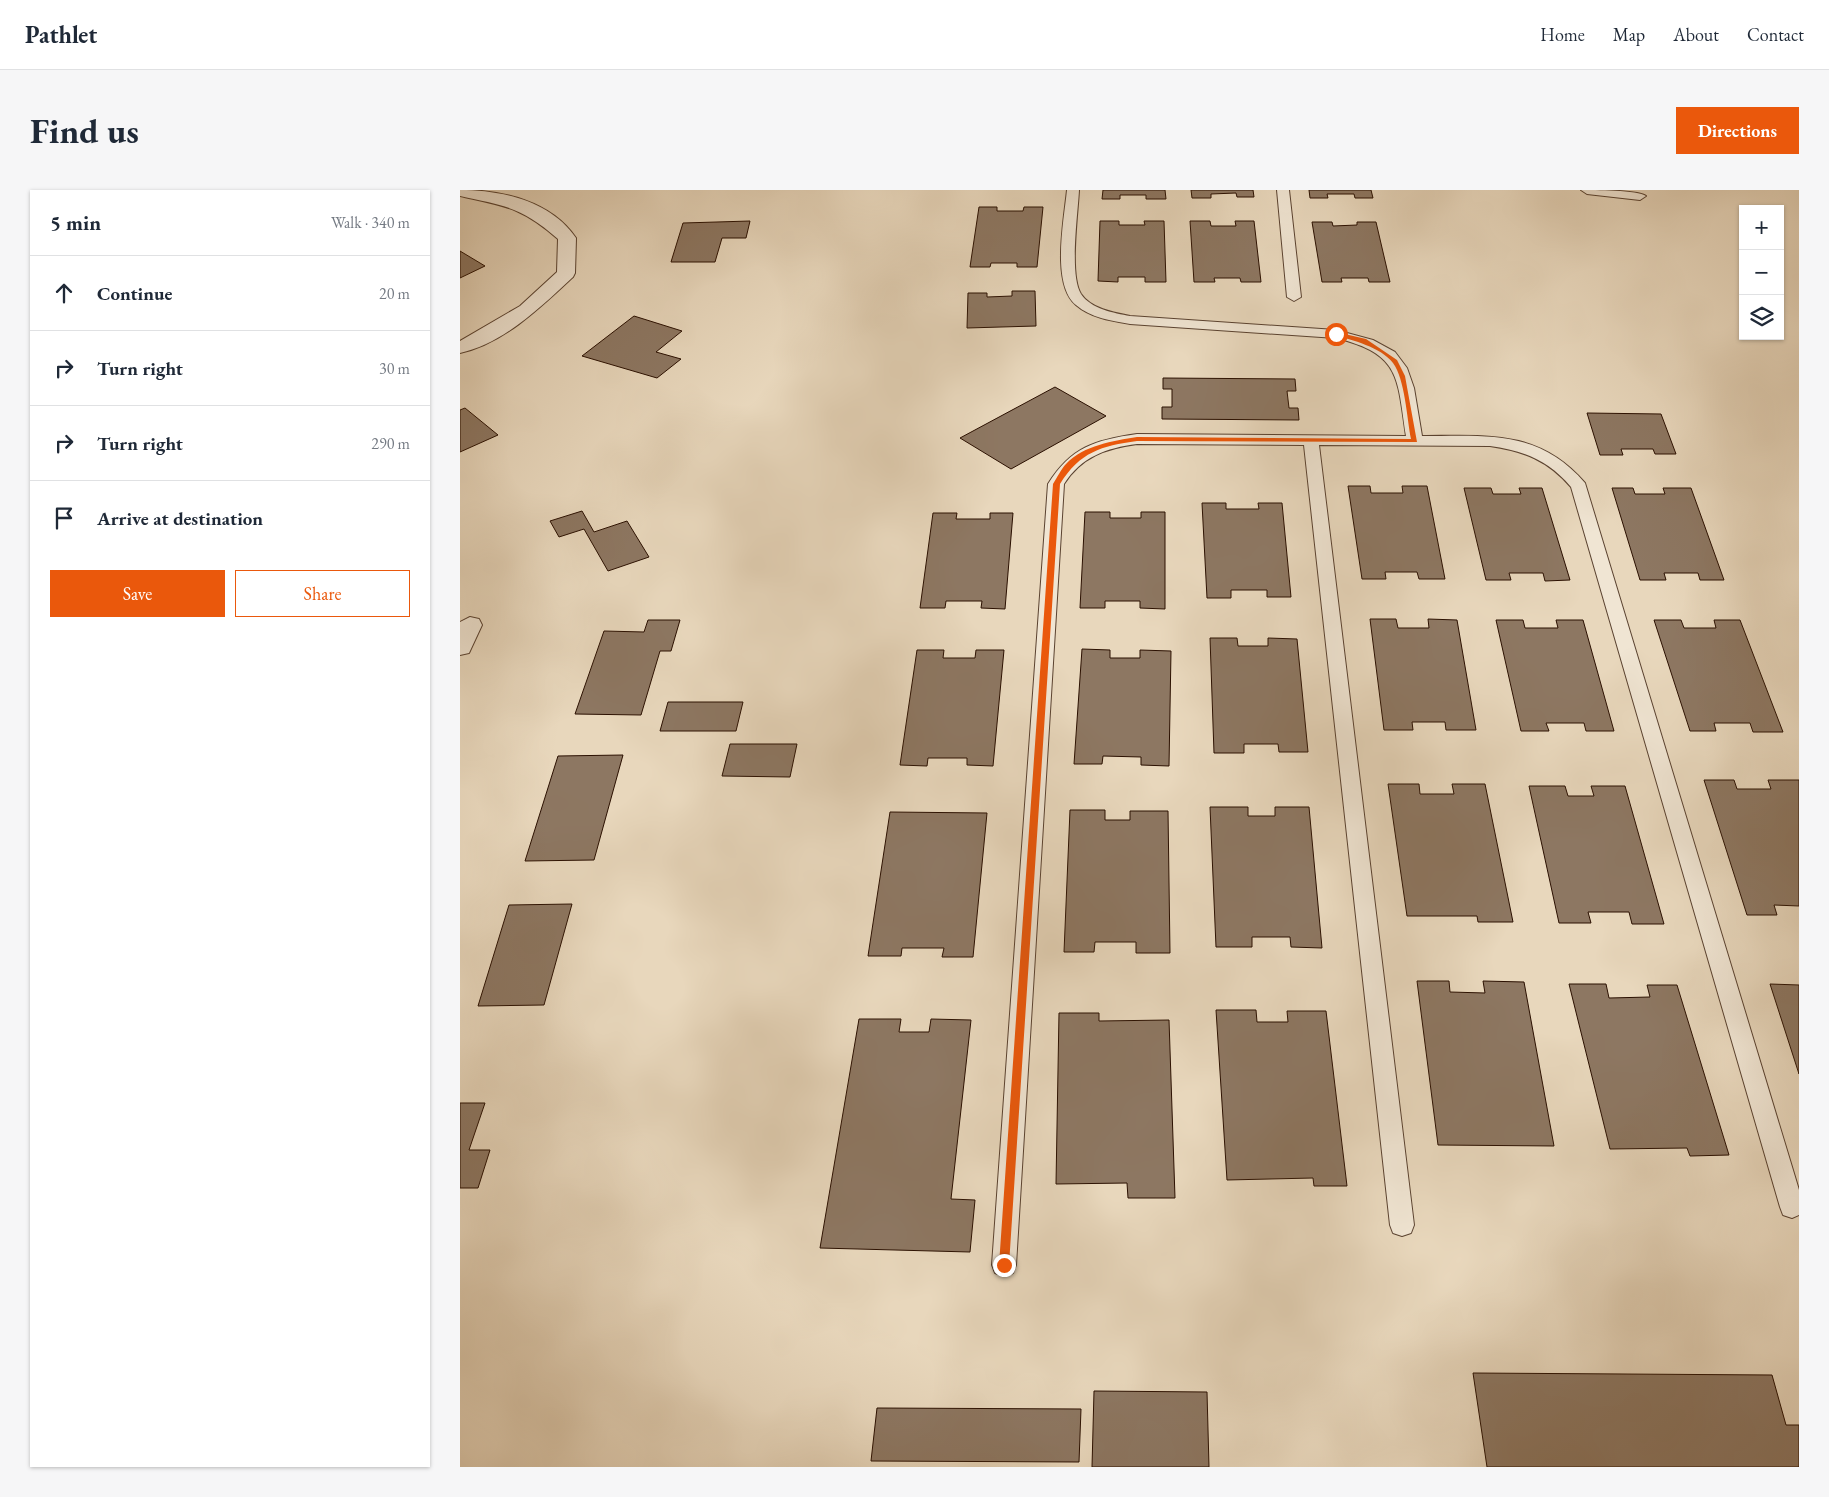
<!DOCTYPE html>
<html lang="en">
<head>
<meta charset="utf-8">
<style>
  :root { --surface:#fff; --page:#f6f6f7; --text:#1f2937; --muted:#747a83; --line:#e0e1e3; --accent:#ea580c }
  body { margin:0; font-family:"EB Garamond",serif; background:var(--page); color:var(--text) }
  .controls { position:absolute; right:15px; top:15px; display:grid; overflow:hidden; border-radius:0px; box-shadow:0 1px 4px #0004 }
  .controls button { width:45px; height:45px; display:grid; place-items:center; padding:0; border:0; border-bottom:1px solid var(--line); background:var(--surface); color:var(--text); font:25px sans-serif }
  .stop { position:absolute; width:15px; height:15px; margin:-11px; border:4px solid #ea580c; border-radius:50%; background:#fff }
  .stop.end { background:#ea580c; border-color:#fff; box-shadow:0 1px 5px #0008 }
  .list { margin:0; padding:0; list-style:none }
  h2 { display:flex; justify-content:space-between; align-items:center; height:65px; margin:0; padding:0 20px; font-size:21px }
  h2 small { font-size:16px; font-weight:400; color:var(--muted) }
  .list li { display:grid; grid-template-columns:32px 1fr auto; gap:15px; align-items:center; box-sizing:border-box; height:75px; padding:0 20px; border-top:1px solid var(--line) }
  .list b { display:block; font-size:19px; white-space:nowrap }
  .list em { font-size:16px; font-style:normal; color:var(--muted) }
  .actions { display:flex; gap:10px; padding:15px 20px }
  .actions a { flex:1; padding:11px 0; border:1px solid var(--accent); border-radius:0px; text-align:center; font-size:18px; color:var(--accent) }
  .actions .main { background:var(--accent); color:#fff }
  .icon { flex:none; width:28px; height:28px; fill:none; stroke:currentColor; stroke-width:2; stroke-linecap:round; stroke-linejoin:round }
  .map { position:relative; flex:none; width:1339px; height:1277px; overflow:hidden; border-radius:0px }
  header { display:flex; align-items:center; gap:30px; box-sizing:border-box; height:70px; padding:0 25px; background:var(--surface); border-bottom:1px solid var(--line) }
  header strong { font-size:24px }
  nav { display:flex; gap:28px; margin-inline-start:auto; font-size:18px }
  .intro { display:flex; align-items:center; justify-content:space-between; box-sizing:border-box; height:120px; padding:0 30px }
  h1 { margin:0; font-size:35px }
  .button { padding:12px 22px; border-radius:0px; background:var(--accent); color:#fff; font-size:18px; font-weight:700 }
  main { display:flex; gap:30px; padding:0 30px }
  aside { flex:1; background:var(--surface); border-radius:0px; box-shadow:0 1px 4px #0004 }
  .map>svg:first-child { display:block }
  .building { fill:#8d7762; stroke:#2b1001 }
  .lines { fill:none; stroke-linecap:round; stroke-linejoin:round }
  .lane-casing { stroke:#5a4230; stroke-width:2 }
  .street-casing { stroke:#5a4230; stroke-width:2 }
  .lane { fill:#f0e5d3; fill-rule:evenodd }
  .street { fill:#f0e5d3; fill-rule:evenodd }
  .route { fill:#ea580c }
</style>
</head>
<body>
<header>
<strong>Pathlet</strong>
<nav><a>Home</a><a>Map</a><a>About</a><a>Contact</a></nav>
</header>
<div class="intro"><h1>Find us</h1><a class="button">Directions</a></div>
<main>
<aside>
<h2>5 min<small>Walk · 340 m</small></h2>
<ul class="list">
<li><svg class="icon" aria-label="ahead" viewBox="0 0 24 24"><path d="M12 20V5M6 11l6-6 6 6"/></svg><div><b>Continue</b></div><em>20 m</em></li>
<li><svg class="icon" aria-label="right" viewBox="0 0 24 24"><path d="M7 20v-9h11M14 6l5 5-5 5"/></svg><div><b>Turn right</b></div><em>30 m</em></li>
<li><svg class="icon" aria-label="right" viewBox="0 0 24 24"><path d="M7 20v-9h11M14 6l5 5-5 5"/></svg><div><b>Turn right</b></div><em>290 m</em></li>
<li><svg class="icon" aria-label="arrive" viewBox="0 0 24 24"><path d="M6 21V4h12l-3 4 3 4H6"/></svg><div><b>Arrive at destination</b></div></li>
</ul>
<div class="actions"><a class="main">Save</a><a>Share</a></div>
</aside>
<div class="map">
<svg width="1339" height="1277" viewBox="0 0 1339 1277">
  <rect width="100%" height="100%" fill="#e8d7bc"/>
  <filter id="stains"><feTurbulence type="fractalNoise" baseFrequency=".004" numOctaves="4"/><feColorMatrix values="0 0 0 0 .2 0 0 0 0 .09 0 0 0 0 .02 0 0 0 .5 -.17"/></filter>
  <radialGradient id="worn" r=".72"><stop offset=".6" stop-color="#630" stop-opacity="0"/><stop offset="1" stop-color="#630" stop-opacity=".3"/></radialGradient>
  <path class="building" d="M643 0H705L706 9H686V5H660V9H642Z
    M731 0H793L794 7H777L776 3 751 4V8H732Z
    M849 0H911L913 8H895L894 4H867L868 8H850Z
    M519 17H537V21H563L564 17H583L577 77H557V73H531L530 77H510Z
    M290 31 286 48H262L255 72H211L223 33Z
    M640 31H659V35H685L684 31H704L706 92H685V87H658V92L638 91Z
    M730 31H750L751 36H776L775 31H794L801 92H781L780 88H754L755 92H734Z
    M852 32H872L873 36 897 35V32H916L930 92H909L908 88H881L882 92H862Z
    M0 61 25 76 0 88Z
    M552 101H575L576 136 507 138 508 103H527V107L552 106Z
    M174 126 222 141 196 162 221 169 197 188 122 166Z
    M703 188 835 189 836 201H827L829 218H838L839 230 702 229V217H712V199H703Z
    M595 197 646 226 551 279 500 248Z
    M5 218 38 245 0 262V220Z
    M1127 223 1201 224 1216 264H1195L1193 259H1161L1163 265H1140Z
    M888 296H910L911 303H943L942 296H967L985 389H959L957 382H925L926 389H902Z
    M1004 298H1031L1033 304H1061L1059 298H1082L1110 390 1085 391 1083 383H1049L1051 390H1026Z
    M1152 298H1173L1175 304H1205L1203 298H1231L1264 390H1240L1238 383H1204L1206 390H1180Z
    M742 313H766V319H799L798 313H822L831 407H807V400H771V408H747Z
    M122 321 134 342 167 331 189 367 148 381 124 339 99 347 90 331Z
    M625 322H650V328H681V322H705V419L680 418V411H645V418H620Z
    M473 323H497L496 329H530V323H553L545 419 521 418 522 411H486L485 418H460Z
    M910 429H936L938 438H969L968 429 997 430 1016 540H986L985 532H952L953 540H924Z
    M188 430H220L211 461H200L181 525 115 524 144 441 184 442Z
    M1036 430H1063L1065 438H1098L1096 430H1123L1154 541H1126L1124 533H1086L1089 541H1061Z
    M1194 430H1221L1224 438H1256L1254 430H1280L1323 542H1293L1290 533H1254L1256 541H1230Z
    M750 448H777L778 456H808V448L837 449 848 562H819L818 554H784V563H754Z
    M622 459 650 460V468H680V460L711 461 709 576 681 575V567L643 566 642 574H614Z
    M457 460H484L483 468H515L516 460H544L533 576 507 575V568H468L467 576 440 575Z
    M208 512H283L276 541H200Z
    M270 554H337L330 587 262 586Z
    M163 565 134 670 65 671 98 566Z
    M1244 590H1274L1277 599H1311L1308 590H1339V716L1314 715 1317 725H1287Z
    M928 594H959L960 604H994L992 594H1025L1053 732H1018L1017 726H947Z
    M1069 596H1105L1108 606H1134L1131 596H1165L1204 734H1172L1169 722H1128L1131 733H1099Z
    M750 617H788V626H815V617H849L862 758 831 757 830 747H792V757H756Z
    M610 620H645V630H670V621H708L710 763H676V752H635L634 762H604Z
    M430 622 527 623 513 767H482L484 758H442L441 766H408Z
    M112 714 84 815 18 816 49 715Z
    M957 791H989L990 802 1025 803 1023 791 1064 792 1094 956 978 955Z
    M1109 794H1146L1149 808 1190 807 1187 795H1217L1269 965 1230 966 1227 958 1150 959Z
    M1310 794 1339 795V884Z
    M756 820H796L797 832H828L827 821H866L887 996H854L853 988 767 990Z
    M599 823H639V831L709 830 715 1008H668L667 993 596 994Z
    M399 829H441L439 842H469L471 829 511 830 491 1009 515 1010 510 1062 360 1058Z
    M0 913H25L9 960H30L18 998H0Z
    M1013 1183 1312 1185 1326 1235H1339V1277H1027Z
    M634 1201 747 1202 749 1277H632Z
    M417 1218 621 1219 619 1272 411 1271Z"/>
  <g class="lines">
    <defs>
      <path id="lane" d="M607 0H619C618 23 609 85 621 104 631 119 654 123 670 126L876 140 913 150 935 162 947 178 954 198 962 246C1026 246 1079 239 1125 293L1339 1000V1025L1332 1028 1323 1025 1320 1017 1111 297C1088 270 1064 261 1030 256L859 255 954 1035 951 1043 942 1046 933 1043 930 1035 844 255 677 254C646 258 621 267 604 294L556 1075 553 1083 544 1086 535 1083 532 1075 588 294C611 257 635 250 677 244L946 246C937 187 941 164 876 148L670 134C652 131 631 128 616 115 591 94 604 30 607 0Z
        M817 0H829L841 107 834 111 827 107Z
        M1121 0C1134 0 1178 0 1186 6L1180 10 1127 4Z"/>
      <path id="street" d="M0 0C42 0 91 11 116 48L115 83 113 87C82 116 43 154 0 163V151L60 116 97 82 98 49C62 17 45 16 0 6Z
        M10 427 19 429 22 435 9 463 0 465V432Z"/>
    </defs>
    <use href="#lane" class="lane-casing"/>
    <use href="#street" class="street-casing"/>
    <use href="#lane" class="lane"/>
    <use href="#street" class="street"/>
  </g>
  <path class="route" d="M876 142 906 149 937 170 945 186 957 252 677 251C641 256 620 262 600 294L549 1075 544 1080 539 1075 593 294C597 288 601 279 606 274 624 255 653 251 677 247L951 249C947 229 945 189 933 173 921 157 892 150 874 145Z"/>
  <rect width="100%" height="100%" filter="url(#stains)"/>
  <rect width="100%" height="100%" fill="url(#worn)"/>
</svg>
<div class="controls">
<button>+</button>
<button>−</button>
<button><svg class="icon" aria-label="layers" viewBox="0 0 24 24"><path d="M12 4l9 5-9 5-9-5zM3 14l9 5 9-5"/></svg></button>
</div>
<div class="stop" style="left:876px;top:144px"></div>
<div class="stop end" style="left:544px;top:1075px"></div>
</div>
</main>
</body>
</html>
